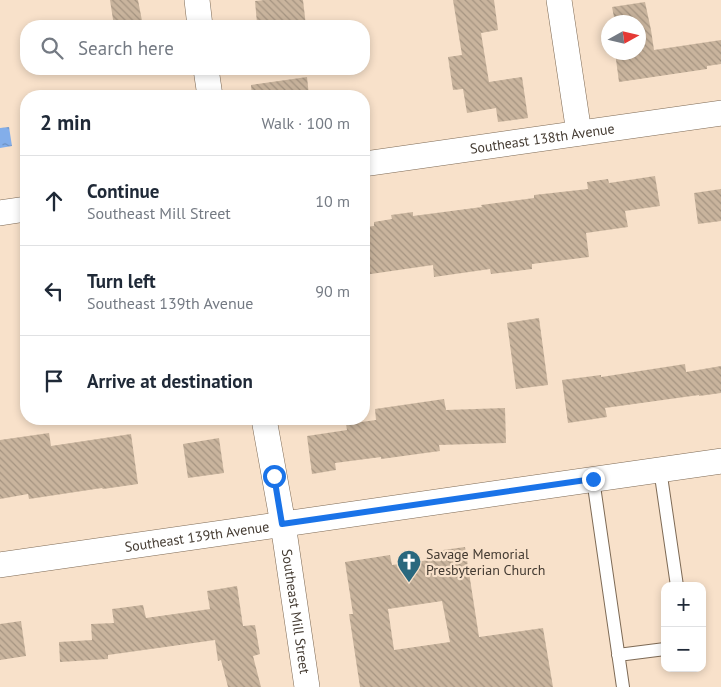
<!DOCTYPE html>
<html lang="en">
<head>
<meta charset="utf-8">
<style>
  :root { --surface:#fff; --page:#f6f6f7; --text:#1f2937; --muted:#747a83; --line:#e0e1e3 }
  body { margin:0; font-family:"PT Sans",sans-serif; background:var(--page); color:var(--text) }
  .controls { position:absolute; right:15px; bottom:15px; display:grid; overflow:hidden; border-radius:10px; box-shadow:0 2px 8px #0003 }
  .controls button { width:45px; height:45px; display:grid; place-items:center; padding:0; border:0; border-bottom:1px solid var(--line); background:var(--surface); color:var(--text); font:25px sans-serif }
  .compass { position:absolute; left:601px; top:15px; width:45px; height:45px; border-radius:50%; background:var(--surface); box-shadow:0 2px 8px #0003; rotate:82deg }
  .stop { position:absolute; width:15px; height:15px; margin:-11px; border:4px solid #1a73e8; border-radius:50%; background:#fff }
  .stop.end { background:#1a73e8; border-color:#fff; box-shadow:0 1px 5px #0008 }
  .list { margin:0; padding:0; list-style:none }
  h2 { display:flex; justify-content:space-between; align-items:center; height:65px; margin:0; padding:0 20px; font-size:21px }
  h2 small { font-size:16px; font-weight:400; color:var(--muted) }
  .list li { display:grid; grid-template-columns:32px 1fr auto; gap:15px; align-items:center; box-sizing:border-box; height:90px; padding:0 20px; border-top:1px solid var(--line) }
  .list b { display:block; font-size:19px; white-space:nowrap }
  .list p { margin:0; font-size:16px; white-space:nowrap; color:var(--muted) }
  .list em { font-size:16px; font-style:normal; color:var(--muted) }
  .icon { flex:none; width:28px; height:28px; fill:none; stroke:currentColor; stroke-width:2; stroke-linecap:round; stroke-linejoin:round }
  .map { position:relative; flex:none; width:721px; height:687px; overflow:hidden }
  .search { position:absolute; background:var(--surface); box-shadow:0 2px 8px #0003; left:20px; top:20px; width:350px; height:55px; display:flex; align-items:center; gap:12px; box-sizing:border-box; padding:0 18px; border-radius:20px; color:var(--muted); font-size:19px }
  .panel { position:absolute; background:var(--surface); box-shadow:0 2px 8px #0003; left:20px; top:90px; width:350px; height:335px; border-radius:20px }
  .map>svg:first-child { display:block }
  .water { fill:url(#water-ripples) }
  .building { fill:url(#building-back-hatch); fill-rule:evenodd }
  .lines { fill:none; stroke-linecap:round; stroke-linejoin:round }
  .lane-casing { stroke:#7e6a55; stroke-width:14 }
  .street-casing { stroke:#7e6a55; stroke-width:26 }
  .lane { stroke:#fff; stroke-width:12 }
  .street { stroke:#fff; stroke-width:25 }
  .route { stroke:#1a73e8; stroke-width:6 }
  .labels { text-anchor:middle; stroke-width:4.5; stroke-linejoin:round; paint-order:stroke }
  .street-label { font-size:14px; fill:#443b32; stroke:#f8e1ca }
  .poi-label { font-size:14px; fill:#443b32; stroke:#f8e1ca; text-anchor:start }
</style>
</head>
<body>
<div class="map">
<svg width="721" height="687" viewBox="0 0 721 687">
  <defs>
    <pattern id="water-ripples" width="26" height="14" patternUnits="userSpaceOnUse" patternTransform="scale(1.25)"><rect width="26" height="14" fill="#83aeea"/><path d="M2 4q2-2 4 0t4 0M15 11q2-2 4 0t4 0" fill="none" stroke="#6d8fbe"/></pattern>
    <pattern id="building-back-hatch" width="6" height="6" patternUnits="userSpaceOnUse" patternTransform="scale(1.25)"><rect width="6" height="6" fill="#c9b49d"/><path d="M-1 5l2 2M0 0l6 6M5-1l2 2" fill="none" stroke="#a59481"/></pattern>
  </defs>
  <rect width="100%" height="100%" fill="#f8e1ca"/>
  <path class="water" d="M9 127 12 146 0 148V128Z"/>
  <path class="building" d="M110 0H138L143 26H114Z
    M265 0H303L306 26H260V23H257L255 1Z
    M453 0H494L498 30 481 33 489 82 522 77 528 118 498 122 496 108 467 113 463 89 453 90 448 57 462 55Z
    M645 2 651 30 654 50 721 40V64L707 66V69L619 82 615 52H638V22H615L612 7Z
    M307 77 309 96H252L251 85Z
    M655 176 660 206 625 211 628 227 586 233 589 257 532 264V269L491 274 490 269 434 277 433 265 364 275V227L374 226V222L392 219 391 215 413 212V216L482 207 481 205 534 198V195L588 189 587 182 608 179 609 183Z
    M721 189V221L698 224 694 193Z
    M539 318 548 385 516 389 507 323Z
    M685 364 686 372 721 366V393L699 396V395L605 408 607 417 568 423 562 380 601 375V377Z
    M444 399 446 410 505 408 506 443 439 445 440 451 381 459V457L335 463 336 470 312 474 307 436 347 430 346 424 376 420 375 409Z
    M49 433 51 446 131 434 138 484 103 489 102 488 29 499 28 494 0 499V440Z
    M219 438 224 473 188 478 183 444Z
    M465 547 479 637 543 628 553 687H360L349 614H353L345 562 390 555 392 565 437 559 436 551ZM442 601 450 642 394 650 388 609Z
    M237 586 243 626 255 625 260 654 253 656 261 687H228L221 660 218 661 215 640 108 655V659L60 662 59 642 92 640 91 624 114 623 112 609 143 605 146 618 210 609 207 591Z
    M21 621 26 656 0 660V624Z"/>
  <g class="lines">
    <defs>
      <path id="lane" d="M660 469 677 586
        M593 479 623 687
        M618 655 665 649"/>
      <g id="street">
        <path d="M197 0 200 26"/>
        <path d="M559 0 579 133"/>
        <path d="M206 69 210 96"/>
        <path id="s1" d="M364 164 721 113"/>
        <path d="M0 213 26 209"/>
        <path id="s2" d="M264 419 283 524 307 687"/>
        <path id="s3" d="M0 565 721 461"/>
      </g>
    </defs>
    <use href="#lane" class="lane-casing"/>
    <use href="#street" class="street-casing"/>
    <use href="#lane" class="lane"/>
    <use href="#street" class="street"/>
  </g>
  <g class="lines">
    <path class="route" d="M274 476 282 524 593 479"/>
  </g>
  <defs>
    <symbol id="church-pin" viewBox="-11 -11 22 30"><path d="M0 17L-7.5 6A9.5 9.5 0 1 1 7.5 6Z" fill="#2a687e" stroke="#f8e1ca"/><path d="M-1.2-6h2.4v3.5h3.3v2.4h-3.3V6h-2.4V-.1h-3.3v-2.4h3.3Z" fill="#fff"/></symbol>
  </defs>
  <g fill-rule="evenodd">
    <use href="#church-pin" x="395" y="548" width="28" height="38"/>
  </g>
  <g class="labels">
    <g class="street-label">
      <text dy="5" stroke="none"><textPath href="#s1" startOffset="180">Southeast 138th Avenue</textPath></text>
      <text dy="5" stroke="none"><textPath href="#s3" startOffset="199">Southeast 139th Avenue</textPath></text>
      <text dy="5" stroke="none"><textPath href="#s2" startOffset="195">Southeast Mill Street</textPath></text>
    </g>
    <g class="poi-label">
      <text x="426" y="559">Savage Memorial<tspan x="426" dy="16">Presbyterian Church</tspan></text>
    </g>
  </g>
</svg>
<div class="controls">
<button>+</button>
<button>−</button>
</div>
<svg class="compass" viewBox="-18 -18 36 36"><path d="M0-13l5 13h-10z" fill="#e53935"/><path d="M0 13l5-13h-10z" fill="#747a83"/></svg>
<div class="stop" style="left:274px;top:476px"></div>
<div class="stop end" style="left:593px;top:479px"></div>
<div class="search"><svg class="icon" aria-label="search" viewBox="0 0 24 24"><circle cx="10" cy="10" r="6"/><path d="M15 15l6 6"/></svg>Search here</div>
<section class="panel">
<h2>2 min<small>Walk · 100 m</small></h2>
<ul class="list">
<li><svg class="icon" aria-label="ahead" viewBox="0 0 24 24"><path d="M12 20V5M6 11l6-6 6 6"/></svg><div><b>Continue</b><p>Southeast Mill Street</p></div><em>10 m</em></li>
<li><svg class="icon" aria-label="left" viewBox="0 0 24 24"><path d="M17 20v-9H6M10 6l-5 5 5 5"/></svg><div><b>Turn left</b><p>Southeast 139th Avenue</p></div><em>90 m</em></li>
<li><svg class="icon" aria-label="arrive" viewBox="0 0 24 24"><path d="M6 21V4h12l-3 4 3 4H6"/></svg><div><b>Arrive at destination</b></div></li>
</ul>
</section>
</div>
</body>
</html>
